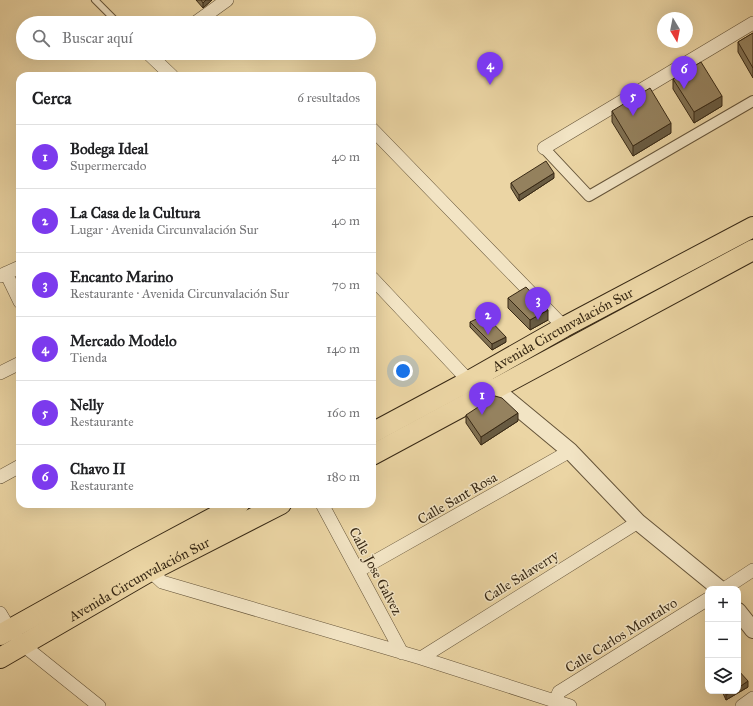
<!DOCTYPE html>
<html lang="es">
<head>
<meta charset="utf-8">
<style>
  :root { --surface:#fff; --page:#f6f6f6; --text:#202124; --muted:#757577; --line:#e0e0e0; --accent:#7c3aed }
  body { margin:0; font-family:"IM FELL Great Primer",serif; background:var(--page); color:var(--text) }
  .controls { position:absolute; right:12px; bottom:12px; display:grid; overflow:hidden; border-radius:8px; box-shadow:0 4px 16px #0002 }
  .controls button { width:36px; height:36px; display:grid; place-items:center; padding:0; border:0; border-bottom:1px solid var(--line); background:var(--surface); color:var(--text); font:20px sans-serif }
  .compass { position:absolute; left:657px; top:12px; width:36px; height:36px; border-radius:50%; background:var(--surface); box-shadow:0 4px 16px #0002; rotate:170deg }
  .you { position:absolute; left:403px; top:371px; width:14px; height:14px; margin:-10px; border:3px solid #fff; border-radius:50%; background:#1a73e8; box-shadow:0 0 0 6px #1a73e833 }
  .badge { display:grid; place-items:center; width:26px; height:26px; border-radius:50%; background:var(--accent); color:#fff; font-size:13px; font-weight:700 }
  .pin { position:absolute; translate:-50% -33px; filter:drop-shadow(0 1px 2px #0008) }
  .pin::after { content:''; position:absolute; top:21px; width:14px; height:12px; background:inherit; clip-path:polygon(0 0,100% 0,50% 100%) }
  .list { margin:0; padding:0; list-style:none }
  h2 { display:flex; justify-content:space-between; align-items:center; height:52px; margin:0; padding:0 16px; font-size:17px }
  h2 small { font-size:13px; font-weight:400; color:var(--muted) }
  .list li { display:grid; grid-template-columns:26px 1fr auto; gap:12px; align-items:center; box-sizing:border-box; height:64px; padding:0 16px; border-top:1px solid var(--line) }
  .list b { display:block; font-size:15px; white-space:nowrap }
  .list p { margin:0; font-size:13px; white-space:nowrap; color:var(--muted) }
  .list em { font-size:13px; font-style:normal; color:var(--muted) }
  .icon { flex:none; width:22px; height:22px; fill:none; stroke:currentColor; stroke-width:2; stroke-linecap:round; stroke-linejoin:round }
  .map { position:relative; flex:none; width:753px; height:706px; overflow:hidden }
  .search { position:absolute; background:var(--surface); box-shadow:0 4px 16px #0002; left:16px; top:16px; width:360px; height:44px; display:flex; align-items:center; gap:10px; box-sizing:border-box; padding:0 14px; border-radius:22px; color:var(--muted); font-size:15px }
  .panel { position:absolute; background:var(--surface); box-shadow:0 4px 16px #0002; left:16px; top:72px; width:360px; height:436px; border-radius:12px }
  .map>svg:first-child { display:block }
  .lines { fill:none; stroke-linecap:round; stroke-linejoin:round }
  .service-casing { stroke:#655439; stroke-width:8 }
  .pedestrian-casing { stroke:#655439; stroke-width:12 }
  .minor-casing { stroke:#655439; stroke-width:14 }
  .tertiary-casing { stroke:#655439; stroke-width:18 }
  .primary-casing { stroke:#382915; stroke-width:22 }
  .service { stroke:#f2e4c4; stroke-width:6 }
  .pedestrian { stroke:#f2e4c4; stroke-width:10 }
  .minor { stroke:#f2e4c4; stroke-width:13 }
  .tertiary { stroke:#f2e4c4; stroke-width:16 }
  .primary { stroke:#ebd5a4; stroke-width:20 }
  .wall { fill:#807052; stroke:#382915 }
  .shaded-wall { fill:#685b42; stroke:#382915 }
  .building { fill:#95825f; stroke:#382915 }
  .labels { text-anchor:middle; stroke-width:3; stroke-linejoin:round; paint-order:stroke }
  .street-label { font-size:14px; fill:#382915; stroke:#f2e4c4 }
</style>
</head>
<body>
<div class="map">
<svg width="753" height="706" viewBox="0 0 753 706">
  <rect width="100%" height="100%" fill="#ebd5a4"/>
  <filter id="stains"><feTurbulence type="fractalNoise" baseFrequency=".005" numOctaves="4"/><feColorMatrix values="0 0 0 0 .2 0 0 0 0 .09 0 0 0 0 .02 0 0 0 .5 -.17"/></filter>
  <radialGradient id="worn" r=".72"><stop offset=".6" stop-color="#630" stop-opacity="0"/><stop offset="1" stop-color="#630" stop-opacity=".3"/></radialGradient>
  <g class="lines">
    <defs>
      <path id="service" d="M95 0 118 23"/>
      <path id="pedestrian" d="M544 148 589 196 753 101"/>
      <path id="minor" d="M195 23 227 0
        M155 53 151 56 172 76
        M372 129 564 327
        M544 148 753 23
        M6 273 20 302
        M0 276 20 267
        M372 278 469 381
        M0 373 20 363
        M0 477 20 466
        M322 504 402 653
        M145 566 162 582 421 658 570 706
        M358 571 570 451
        M724 589 753 570
        M0 613 10 630 23 645 99 706
        M421 658 638 522
        M555 701 559 692 708 599
        M742 706 753 698"/>
      <path id="tertiary" d="M485 386 494 388 570 451 638 522 720 589
        M738 611 753 630"/>
      <g id="primary">
        <path id="s1" d="M372 433 469 381 564 327 753 227"/>
        <path d="M372 455 753 250"/>
        <path d="M0 635 138 558 239 504"/>
        <path id="s2" d="M0 658 150 571 281 504"/>
      </g>
    </defs>
    <use href="#service" class="service-casing"/>
    <use href="#pedestrian" class="pedestrian-casing"/>
    <use href="#minor" class="minor-casing"/>
    <use href="#tertiary" class="tertiary-casing"/>
    <use href="#primary" class="primary-casing"/>
    <use href="#service" class="service"/>
    <use href="#pedestrian" class="pedestrian"/>
    <use href="#minor" class="minor"/>
    <use href="#tertiary" class="tertiary"/>
    <use href="#primary" class="primary"/>
  </g>
  <path class="wall" d="M196 0H212L203 8Z
    M753 33V78L738 52V42Z
    M673 79 722 106 694 123 673 89Z
    M612 111 671 133 633 156 612 122Z
    M554 178 519 201 511 188V183Z
    M508 298 548 320 530 330 508 308Z
    M470 322 506 342 492 350 470 327Z
    M466 415 518 421 481 445 466 423Z
    M748 687 726 700 722 691H738Z"/>
  <path class="shaded-wall" d="M206 0H212L203 8V3Z
    M722 96V106L694 123V112Z
    M671 123V133L633 156V146Z
    M554 173V178L519 201V195Z
    M548 310V320L530 330V320Z
    M506 337V342L492 350V344Z
    M518 413V421L481 445V437Z
    M748 681V687L726 700V695L733 691H738V688Z"/>
  <path class="building" d="M201 0H206L203 3Z
    M753 33V68L738 42Z
    M701 62 722 96 694 112 673 79Z
    M650 88 671 123 633 146 612 111Z
    M546 161 554 173 519 195 511 183Z
    M526 287 548 310 530 320 508 298Z
    M485 315 506 337 492 344 470 322Z
    M495 396 502 398 518 413 481 437 466 415Z
    M738 670 748 681 738 688Z
    M724 691H733L726 695Z"/>
  <g class="labels">
    <g class="street-label">
      <text dy="5" stroke="none"><textPath href="#s1" startOffset="217">Avenida Circunvalación Sur</textPath></text>
      <text transform="translate(457 498) rotate(-30)" y="5">Calle Sant Rosa</text>
      <text transform="translate(376 571) rotate(62)" y="5">Calle Jose Galvez</text>
      <text transform="translate(521 576) rotate(-32)" y="5">Calle Salaverry</text>
      <text dy="5" stroke="none"><textPath href="#s2" startOffset="160">Avenida Circunvalación Sur</textPath></text>
      <text transform="translate(621 635) rotate(-32)" y="5">Calle Carlos Montalvo</text>
    </g>
  </g>
  <rect width="100%" height="100%" filter="url(#stains)"/>
  <rect width="100%" height="100%" fill="url(#worn)"/>
</svg>
<div class="controls">
<button>+</button>
<button>−</button>
<button><svg class="icon" aria-label="layers" viewBox="0 0 24 24"><path d="M12 4l9 5-9 5-9-5zM3 14l9 5 9-5"/></svg></button>
</div>
<svg class="compass" viewBox="-18 -18 36 36"><path d="M0-13l5 13h-10z" fill="#e53935"/><path d="M0 13l5-13h-10z" fill="#757577"/></svg>
<div class="you"></div>
<div class="pin badge" style="left:482px;top:415px">1</div>
<div class="pin badge" style="left:488px;top:335px">2</div>
<div class="pin badge" style="left:538px;top:320px">3</div>
<div class="pin badge" style="left:490px;top:85px">4</div>
<div class="pin badge" style="left:633px;top:116px">5</div>
<div class="pin badge" style="left:684px;top:89px">6</div>
<div class="search"><svg class="icon" aria-label="search" viewBox="0 0 24 24"><circle cx="10" cy="10" r="6"/><path d="M15 15l6 6"/></svg>Buscar aquí</div>
<section class="panel">
<h2>Cerca<small>6 resultados</small></h2>
<ul class="list">
<li><span class="badge">1</span><div><b>Bodega Ideal</b><p>Supermercado</p></div><em>40 m</em></li>
<li><span class="badge">2</span><div><b>La Casa de la Cultura</b><p>Lugar · Avenida Circunvalación Sur</p></div><em>40 m</em></li>
<li><span class="badge">3</span><div><b>Encanto Marino</b><p>Restaurante · Avenida Circunvalación Sur</p></div><em>70 m</em></li>
<li><span class="badge">4</span><div><b>Mercado Modelo</b><p>Tienda</p></div><em>140 m</em></li>
<li><span class="badge">5</span><div><b>Nelly</b><p>Restaurante</p></div><em>160 m</em></li>
<li><span class="badge">6</span><div><b>Chavo II</b><p>Restaurante</p></div><em>180 m</em></li>
</ul>
</section>
</div>
</body>
</html>
